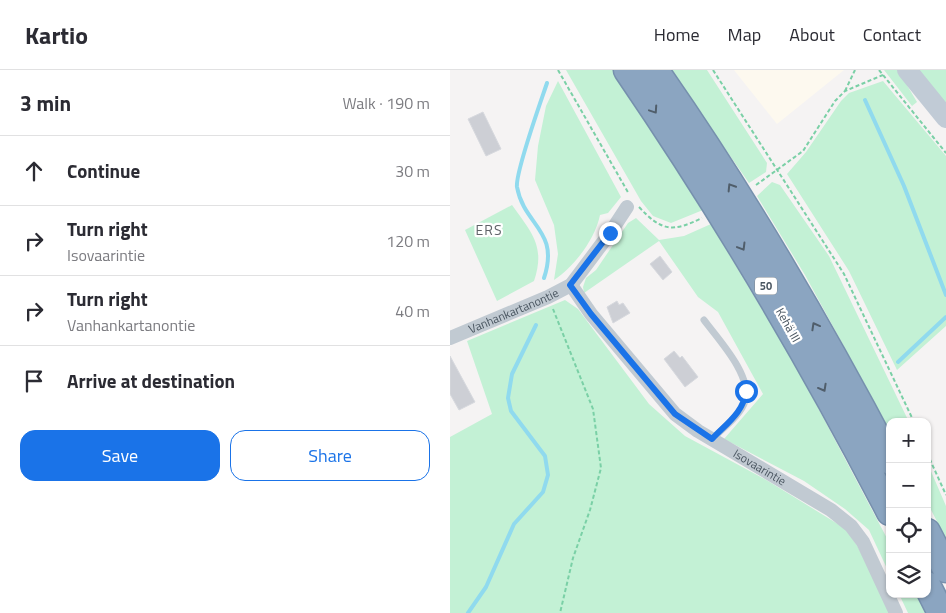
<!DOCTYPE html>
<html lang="en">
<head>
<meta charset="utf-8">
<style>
  :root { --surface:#fff; --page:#f7f7f7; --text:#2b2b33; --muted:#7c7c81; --line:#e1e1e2; --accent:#1a73e8 }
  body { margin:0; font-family:"Titillium Web",sans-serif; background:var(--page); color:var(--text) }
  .controls { position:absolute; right:15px; bottom:15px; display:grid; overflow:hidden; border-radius:10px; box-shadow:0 1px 4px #0004 }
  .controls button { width:45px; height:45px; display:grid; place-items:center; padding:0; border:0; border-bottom:1px solid var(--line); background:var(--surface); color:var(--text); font:25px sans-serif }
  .stop { position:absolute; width:15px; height:15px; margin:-11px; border:4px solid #1a73e8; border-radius:50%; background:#fff }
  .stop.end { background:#1a73e8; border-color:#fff; box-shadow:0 1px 5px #0008 }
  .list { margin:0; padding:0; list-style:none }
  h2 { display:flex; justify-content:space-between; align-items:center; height:65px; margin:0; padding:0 20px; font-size:21px }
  h2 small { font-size:16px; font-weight:400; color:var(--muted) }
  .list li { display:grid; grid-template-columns:32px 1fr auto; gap:15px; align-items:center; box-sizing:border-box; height:70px; padding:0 20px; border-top:1px solid var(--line) }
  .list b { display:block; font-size:19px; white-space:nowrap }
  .list p { margin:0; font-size:16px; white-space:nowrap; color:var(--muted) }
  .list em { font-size:16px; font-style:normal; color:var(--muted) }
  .actions { display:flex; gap:10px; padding:15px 20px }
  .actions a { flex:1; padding:11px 0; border:1px solid var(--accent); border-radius:15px; text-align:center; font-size:18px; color:var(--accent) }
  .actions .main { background:var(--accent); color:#fff }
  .icon { flex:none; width:28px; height:28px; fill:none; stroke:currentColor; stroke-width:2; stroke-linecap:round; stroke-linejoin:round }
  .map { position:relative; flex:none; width:496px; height:543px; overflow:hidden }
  header { display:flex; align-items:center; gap:30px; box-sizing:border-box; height:70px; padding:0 25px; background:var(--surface); border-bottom:1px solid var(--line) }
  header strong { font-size:24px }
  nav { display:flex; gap:28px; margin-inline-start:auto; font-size:18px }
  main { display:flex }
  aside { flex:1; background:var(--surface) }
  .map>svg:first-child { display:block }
  .commercial { fill:#fdf9ef }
  .green { fill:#c3f1d5 }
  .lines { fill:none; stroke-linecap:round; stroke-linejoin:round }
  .stream { stroke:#90daee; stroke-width:4 }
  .building { fill:#cdcfd5; stroke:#d7d9de }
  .highway-casing { stroke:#7690ad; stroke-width:29 }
  .path { stroke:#7ad0a6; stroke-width:2; stroke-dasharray:4 2.5; stroke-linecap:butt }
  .lane { stroke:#c1cad2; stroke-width:7 }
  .street { stroke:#c1cad2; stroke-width:14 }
  .secondary { stroke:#c1cbd6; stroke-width:20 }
  .highway { stroke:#8ba5c1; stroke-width:26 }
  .oneway { stroke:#505e6b }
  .route { stroke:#1a73e8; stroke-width:6 }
  .labels { text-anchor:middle; stroke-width:4.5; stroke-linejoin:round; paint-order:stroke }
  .shield { fill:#fff; stroke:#808990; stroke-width:1 }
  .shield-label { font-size:11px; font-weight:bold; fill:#4a5661 }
  .street-label { font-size:12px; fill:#4a5661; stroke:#fff }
  .neighbourhood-label { font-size:14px; letter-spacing:1px; fill:#5f6368; stroke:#fff }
</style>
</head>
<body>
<header>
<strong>Kartio</strong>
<nav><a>Home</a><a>Map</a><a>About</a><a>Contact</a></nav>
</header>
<main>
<aside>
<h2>3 min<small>Walk · 190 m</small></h2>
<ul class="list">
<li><svg class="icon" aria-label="ahead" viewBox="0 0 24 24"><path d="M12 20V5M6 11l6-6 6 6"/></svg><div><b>Continue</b></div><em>30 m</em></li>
<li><svg class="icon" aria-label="right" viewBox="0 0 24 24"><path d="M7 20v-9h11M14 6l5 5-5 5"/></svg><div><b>Turn right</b><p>Isovaarintie</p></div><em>120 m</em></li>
<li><svg class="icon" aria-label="right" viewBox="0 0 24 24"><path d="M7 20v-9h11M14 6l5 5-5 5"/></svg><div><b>Turn right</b><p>Vanhankartanontie</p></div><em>40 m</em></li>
<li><svg class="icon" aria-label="arrive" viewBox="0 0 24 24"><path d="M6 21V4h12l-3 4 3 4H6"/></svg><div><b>Arrive at destination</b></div></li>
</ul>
<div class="actions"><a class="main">Save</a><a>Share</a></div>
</aside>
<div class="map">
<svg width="496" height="543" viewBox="0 0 496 543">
  <rect width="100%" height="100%" fill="#f5f3f3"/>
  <path class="commercial" d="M284 0H394L327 54Z"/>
  <path class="green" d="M116 0H163L253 140 221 153 203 146 191 131Z
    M220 0H257L317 93 316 102 299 113Z
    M434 0H448L467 32 462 36Z
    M468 0H496V35Z
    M108 11 171 127 158 143 150 145C145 169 125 196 104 210L108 184 104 155 85 110 88 76 96 36Z
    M433 11 496 86V256L447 300 399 201 337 104 356 82 391 31 399 23Z
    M322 112 330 115 379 186 459 352H440V361L355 205 307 126Z
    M62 135C81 162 96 176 84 211L47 231 15 160Z
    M186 148 209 170 234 166 261 154 346 296 440 474V505L419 460 395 439 354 411 274 369 313 324 268 242 248 227 209 171 134 223 133 217 136 208 146 200 178 153Z
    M115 230 128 239 199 334 235 366 318 411 396 459 408 477 440 543H0V367L42 344 17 271Z
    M477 392 496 436V469L477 432Z
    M449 524H466L475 543H458Z"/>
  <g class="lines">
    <path class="stream" d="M415 30 454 116 496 225
      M94 208C110 160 74 156 67 117 65 103 91 31 97 13
      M448 292 496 247
      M18 543 36 517 64 454 93 422 98 405 95 386 61 341 58 328 62 304 86 255"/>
  </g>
  <path class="building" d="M33 42 51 79 36 86 18 49Z
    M210 186 222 202 213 210 200 194Z
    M167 231 169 235 173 233 180 243 163 253 157 237Z
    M224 281 230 288 232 286 248 307 235 317 214 289Z
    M0 286 25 332 9 340 0 324Z"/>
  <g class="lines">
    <defs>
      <path id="highway" d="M177 0C274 142 361 289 440 442
        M205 0C292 124 369 256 440 391
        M477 462 496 499
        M477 515 491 543"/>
    </defs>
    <use href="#highway" class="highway-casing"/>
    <path class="path" d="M108 0 179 124
      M263 0 394 204 464 352
      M429 0 496 83
      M395 21 405 0
      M306 115 353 81 385 31 395 21 433 5
      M189 137C212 162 223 162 252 148
      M103 239 143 339 151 398 140 440 123 488 110 543
      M477 383 496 425"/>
    <path class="lane" d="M254 250C268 269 303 306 295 331 291 345 273 358 262 369"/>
    <g class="street">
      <path id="s1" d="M121 215 141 244 225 344 248 361 381 440 401 456 413 472 446 543"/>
      <path id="s2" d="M0 268 98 227 121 215 160 163 177 137"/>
    </g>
    <path class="secondary" d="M457 0 496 48"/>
    <use href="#highway" class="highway"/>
  </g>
  <defs><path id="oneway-chevron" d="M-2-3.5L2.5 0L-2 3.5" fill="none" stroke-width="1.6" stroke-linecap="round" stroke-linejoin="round" transform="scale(1.25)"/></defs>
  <g class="oneway">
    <use href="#oneway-chevron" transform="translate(204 40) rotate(56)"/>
    <use href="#oneway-chevron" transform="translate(281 117) rotate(-122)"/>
    <use href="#oneway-chevron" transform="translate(292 177) rotate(59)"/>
    <use href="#oneway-chevron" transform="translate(365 256) rotate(-119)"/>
    <use href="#oneway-chevron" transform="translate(373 318) rotate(61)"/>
  </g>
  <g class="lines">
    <path class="route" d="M160 163 120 215 141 244 225 344 262 369C276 354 294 342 296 321"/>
  </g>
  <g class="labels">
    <rect class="shield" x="305" y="207.5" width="22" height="17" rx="4"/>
    <g class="shield-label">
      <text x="316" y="220">50</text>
    </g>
    <g class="street-label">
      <text dy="4" stroke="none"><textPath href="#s2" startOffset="69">Vanhankartanontie</textPath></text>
      <text transform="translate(338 255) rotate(61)" y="4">Kehä III</text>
      <text dy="4" stroke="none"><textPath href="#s1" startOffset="266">Isovaarintie</textPath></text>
    </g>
    <g class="neighbourhood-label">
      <text x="39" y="165">ERS</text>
    </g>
  </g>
</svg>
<div class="controls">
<button>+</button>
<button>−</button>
<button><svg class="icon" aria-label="locate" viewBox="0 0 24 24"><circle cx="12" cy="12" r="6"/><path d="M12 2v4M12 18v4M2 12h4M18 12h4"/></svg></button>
<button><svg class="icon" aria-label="layers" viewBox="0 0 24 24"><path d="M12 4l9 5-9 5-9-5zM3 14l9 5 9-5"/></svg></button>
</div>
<div class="stop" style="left:296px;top:321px"></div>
<div class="stop end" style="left:160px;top:163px"></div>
</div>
</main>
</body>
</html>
